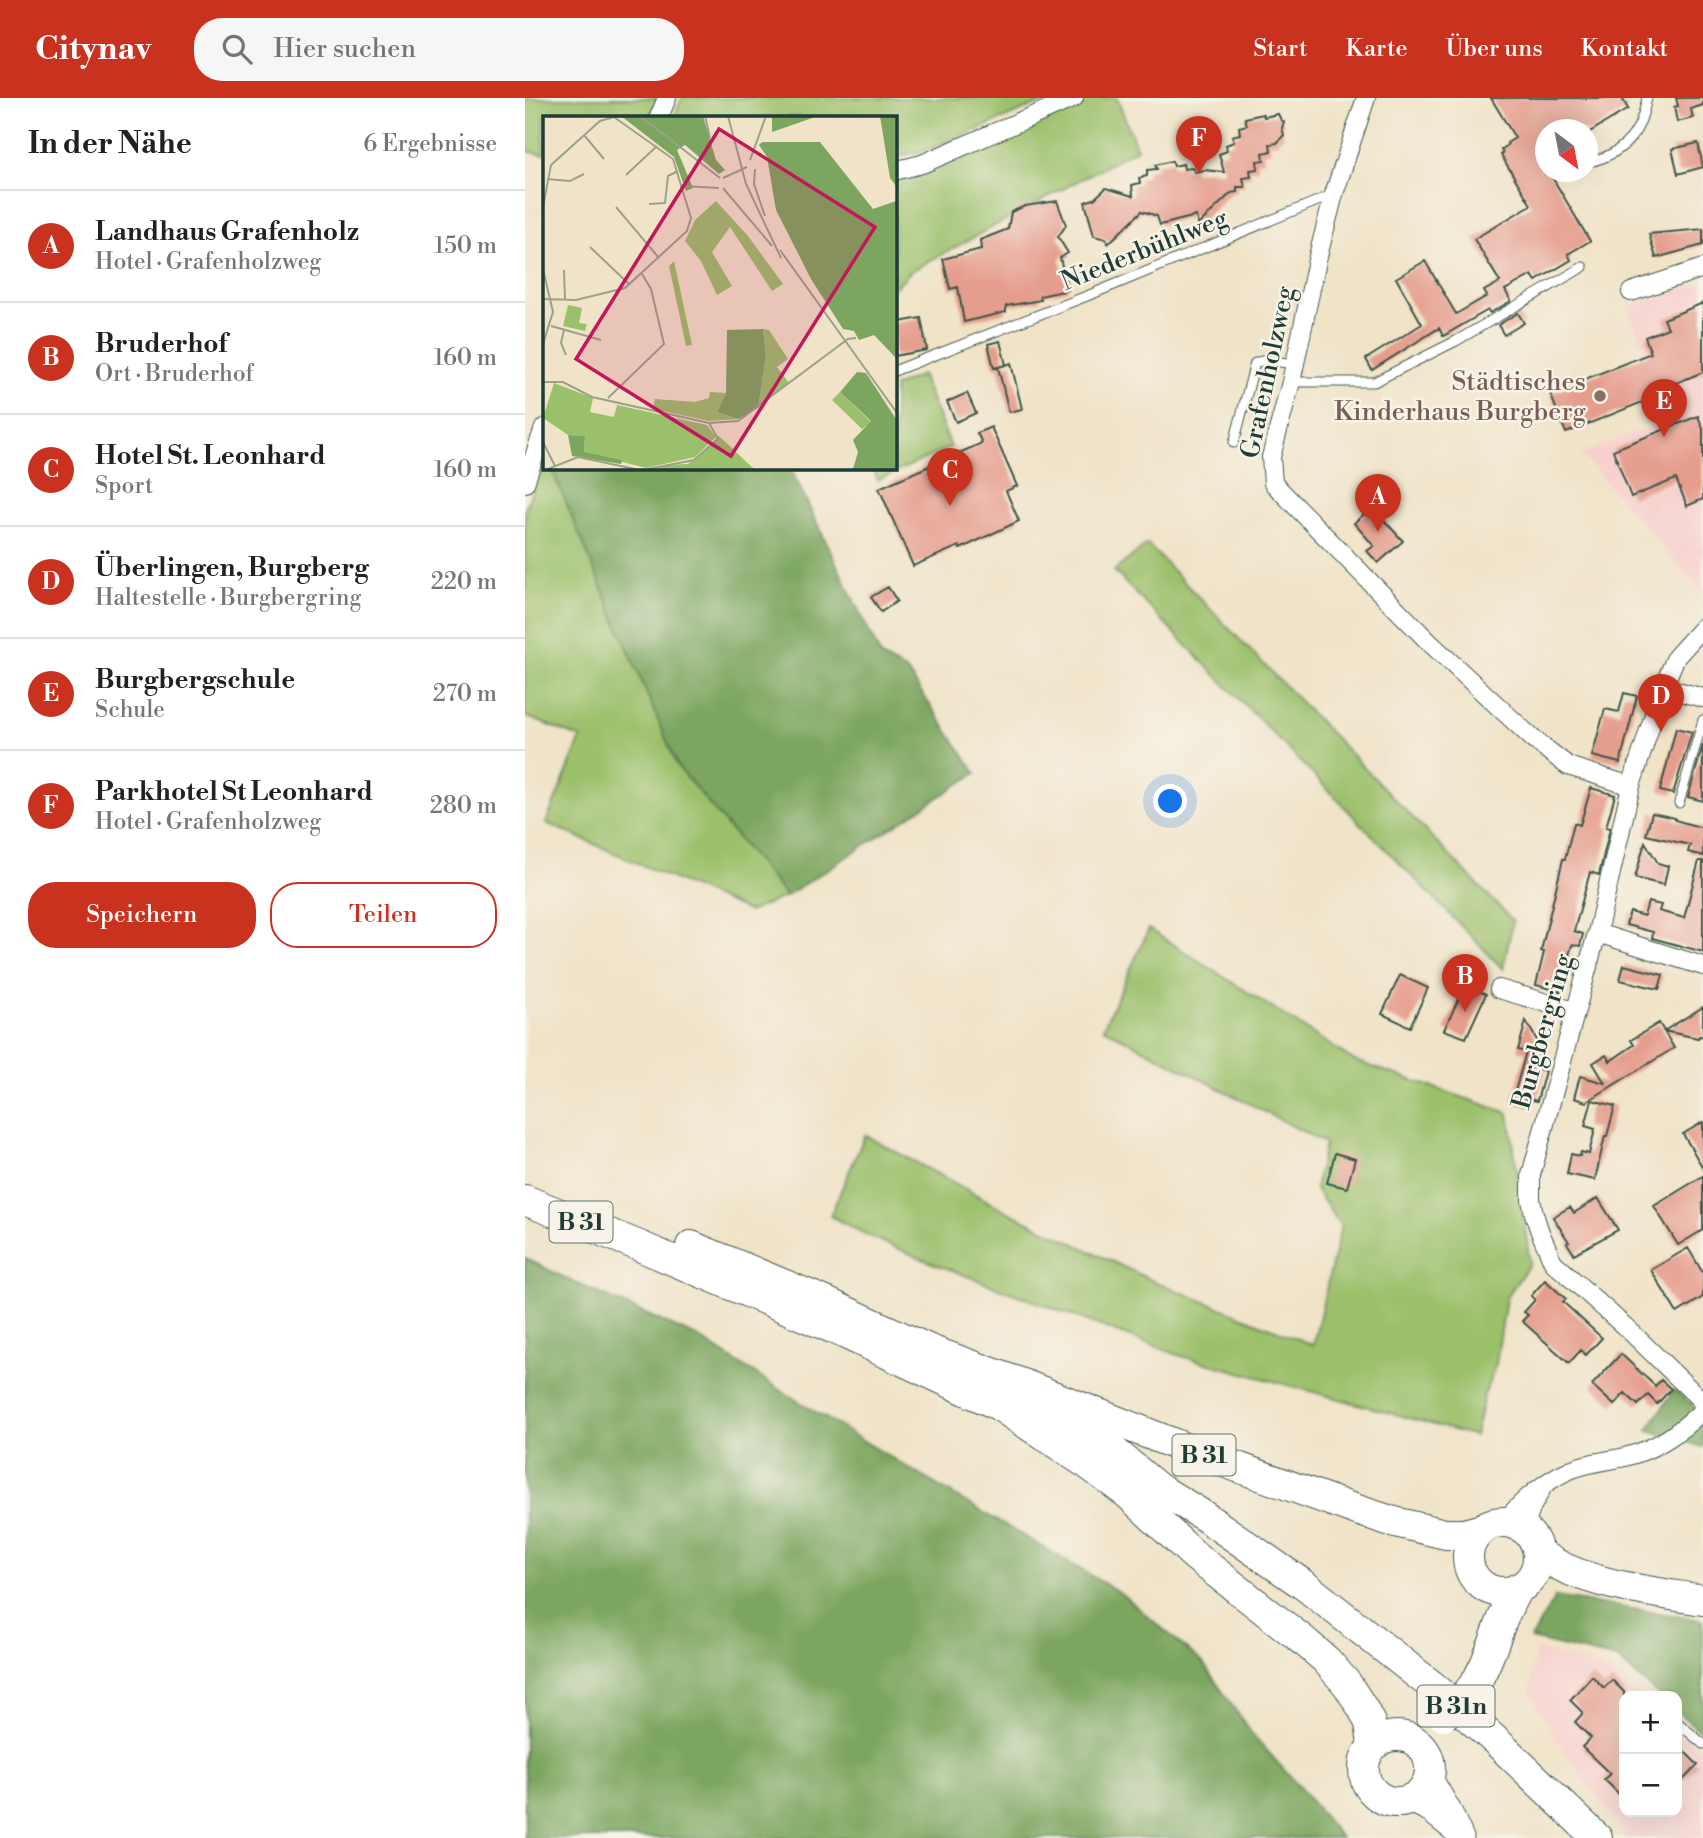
<!DOCTYPE html>
<html lang="de">
<head>
<meta charset="utf-8">
<style>
  :root { --surface:#fff; --page:#f6f6f6; --text:#202124; --muted:#757577; --line:#e0e0e0; --accent:#c8321e }
  body { margin:0; font-family:"Libre Bodoni",serif; background:var(--page); color:var(--text) }
  .controls { position:absolute; right:21px; bottom:21px; display:grid; overflow:hidden; border-radius:14px; box-shadow:0 7px 28px #0002 }
  .controls button { width:63px; height:63px; display:grid; place-items:center; padding:0; border:0; border-bottom:2px solid var(--line); background:var(--surface); color:var(--text); font:35px sans-serif }
  .compass { position:absolute; left:1010px; top:21px; width:63px; height:63px; border-radius:50%; background:var(--surface); box-shadow:0 7px 28px #0002; rotate:148deg }
  .you { position:absolute; left:646px; top:704px; width:24px; height:24px; margin:-18px; border:5px solid #fff; border-radius:50%; background:#1a73e8; box-shadow:0 0 0 10px #1a73e833 }
  .badge { display:grid; place-items:center; width:46px; height:46px; border-radius:50%; background:var(--accent); color:#fff; font-size:23px; font-weight:700 }
  .pin { position:absolute; translate:-50% -58px; filter:drop-shadow(0 2px 4px #0008) }
  .pin::after { content:''; position:absolute; top:37px; width:24px; height:21px; background:inherit; clip-path:polygon(0 0,100% 0,50% 100%) }
  .list { margin:0; padding:0; list-style:none }
  h2 { display:flex; justify-content:space-between; align-items:center; height:91px; margin:0; padding:0 28px; font-size:30px }
  h2 small { font-size:23px; font-weight:400; color:var(--muted) }
  .list li { display:grid; grid-template-columns:46px 1fr auto; gap:21px; align-items:center; box-sizing:border-box; height:112px; padding:0 28px; border-top:2px solid var(--line) }
  .list b { display:block; font-size:26px; white-space:nowrap }
  .list p { margin:0; font-size:23px; white-space:nowrap; color:var(--muted) }
  .list em { font-size:23px; font-style:normal; color:var(--muted) }
  .actions { display:flex; gap:14px; padding:21px 28px }
  .actions a { flex:1; padding:16px 0; border:2px solid var(--accent); border-radius:28px; text-align:center; font-size:24px; color:var(--accent) }
  .actions .main { background:var(--accent); color:#fff }
  .icon { flex:none; width:38px; height:38px; fill:none; stroke:currentColor; stroke-width:2; stroke-linecap:round; stroke-linejoin:round }
  .map { position:relative; flex:none; width:1178px; height:1740px; overflow:hidden }
  header { display:flex; align-items:center; gap:42px; box-sizing:border-box; height:98px; padding:0 35px; background:var(--accent); color:#fff }
  header strong { font-size:33px }
  nav { display:flex; gap:38px; margin-inline-start:auto; font-size:24px }
  .search { width:490px; height:63px; background:var(--page); display:flex; align-items:center; gap:18px; box-sizing:border-box; padding:0 24px; border-radius:28px; color:var(--muted); font-size:26px }
  main { display:flex }
  aside { flex:1; background:var(--surface) }
  .map>svg:first-child { display:block }
  .built { fill:#f7d0ce }
  .green { fill:#9bc06b; stroke:#5d7e50; stroke-width:2 }
  .forest { fill:#7ca65f; stroke:#4e724a; stroke-width:2 }
  .building { fill:#e59d8d }
  .lines { fill:none; stroke-linecap:round; stroke-linejoin:round }
  .service-casing { stroke:#3e564a; stroke-width:11 }
  .minor-casing { stroke:#3e564a; stroke-width:20 }
  .tertiary-casing { stroke:#3e564a; stroke-width:25 }
  .primary-casing { stroke:#3e564a; stroke-width:32 }
  .trunk-casing { stroke:#3e564a; stroke-width:32 }
  .service { stroke:#fff; stroke-width:9 }
  .minor { stroke:#fff; stroke-width:18 }
  .tertiary { stroke:#fff; stroke-width:23 }
  .primary { stroke:#fff; stroke-width:30 }
  .trunk { stroke:#fff; stroke-width:30 }
  .primary-bridge-casing { stroke:#3e564a; stroke-width:32; stroke-linecap:butt }
  .primary-bridge { stroke:#fff; stroke-width:30 }
  .education-dot { fill:#8d6e63; stroke:#f7f3e8; stroke-width:2.5 }
  .labels { text-anchor:middle; stroke-width:5; stroke-linejoin:round; paint-order:stroke }
  .shield { fill:#f7f3e8; stroke:#60746a; stroke-width:2 }
  .shield-label { font-size:24px; font-weight:bold; fill:#1f3d34 }
  .street-label { font-size:26px; fill:#1f3d34; stroke:#f7f3e8 }
  .education-label { font-size:26px; fill:#785e54; stroke:#f7f3e8; text-anchor:end }
  .inset-road { fill:none; stroke:#9ca18c; stroke-width:2 }
  .view { fill:#c2185b; fill-opacity:0.15; stroke:#c2185b; stroke-width:3.5 }
  .inset-edge { fill:none; stroke:#1f3d34; stroke-width:3.5 }
</style>
</head>
<body>
<header>
<strong>Citynav</strong>
<div class="search"><svg class="icon" aria-label="search" viewBox="0 0 24 24"><circle cx="10" cy="10" r="6"/><path d="M15 15l6 6"/></svg>Hier suchen</div>
<nav><a>Start</a><a>Karte</a><a>Über uns</a><a>Kontakt</a></nav>
</header>
<main>
<aside>
<h2>In der Nähe<small>6 Ergebnisse</small></h2>
<ul class="list">
<li><span class="badge">A</span><div><b>Landhaus Grafenholz</b><p>Hotel · Grafenholzweg</p></div><em>150 m</em></li>
<li><span class="badge">B</span><div><b>Bruderhof</b><p>Ort · Bruderhof</p></div><em>160 m</em></li>
<li><span class="badge">C</span><div><b>Hotel St. Leonhard</b><p>Sport</p></div><em>160 m</em></li>
<li><span class="badge">D</span><div><b>Überlingen, Burgberg</b><p>Haltestelle · Burgbergring</p></div><em>220 m</em></li>
<li><span class="badge">E</span><div><b>Burgbergschule</b><p>Schule</p></div><em>270 m</em></li>
<li><span class="badge">F</span><div><b>Parkhotel St Leonhard</b><p>Hotel · Grafenholzweg</p></div><em>280 m</em></li>
</ul>
<div class="actions"><a class="main">Speichern</a><a>Teilen</a></div>
</aside>
<div class="map">
<svg width="1178" height="1740" viewBox="0 0 1178 1740">
  <rect width="100%" height="100%" fill="#f7f3e8"/>
  <filter id="ink" filterUnits="userSpaceOnUse"><feTurbulence type="fractalNoise" baseFrequency=".0143" numOctaves="2"/><feDisplacementMap in="SourceGraphic" scale="14" xChannelSelector="R" yChannelSelector="G"/><feConvolveMatrix kernelMatrix="1 2 1 2 8 2 1 2 1" color-interpolation-filters="sRGB"/></filter>
  <filter id="wash" filterUnits="userSpaceOnUse"><feTurbulence type="fractalNoise" baseFrequency=".00686" numOctaves="4" result="noise"/><feDisplacementMap in="SourceGraphic" scale="28" xChannelSelector="R" yChannelSelector="G"/><feGaussianBlur stdDeviation="1.57" result="paint"/><feColorMatrix in="noise" values="0 0 0 0 0 0 0 0 0 0 0 0 0 0 0 0 0 1.4 0 .05"/><feComposite in="paint" operator="in"/></filter>
  <g filter="url(#wash)">
    <rect width="100%" height="100%" fill="#f0e3c7"/>
    <path class="built" d="M1178 185V495L1056 356 1145 321 1103 208Z
      M1010 1551 1081 1571 1113 1598H1099V1714H1152V1631L1178 1653V1740H1097L1101 1736 1042 1658 1005 1595Z"/>
    <path class="green" d="M0 0H137L128 19H19V56L0 53Z
      M157 0H528L405 51 369 60V19H149Z
      M560 0H592L612 51 386 173 369 190V79L390 74Z
      M396 277 426 349 353 382 347 369H369V289Z
      M19 359V369H26L153 669 261 798 224 814 21 725 56 640 0 618V412Z
      M622 446 988 823 978 871 589 473Z
      M624 831 830 963 984 1015 1005 1165 981 1200 971 1266 959 1297 950 1338 656 1258 402 1163 348 1140 305 1118 340 1037 483 1114 626 1182 788 1247 816 1128 790 1091 800 1045 578 930Z"/>
    <path class="forest" d="M26 369H265L356 559 382 573 451 675 261 798 153 669Z
      M0 1160 46 1183 172 1239 276 1305 400 1380 594 1494 677 1564 727 1636 774 1689 816 1740H0Z
      M1149 1292 1178 1315V1349L1123 1332Z
      M1030 1499 1178 1522V1636L1152 1613V1598H1135L1092 1561 1006 1541Z"/>
    <g id="blocks">
      <path class="building" d="M966 0H1097L1103 11 1063 35 1062 32H1020V74H1024L1065 143 1043 156 1046 162 1011 183 1007 177 980 192 986 203 965 215 963 212 918 238 914 230 847 272 841 261 897 226 871 180 900 163 931 216 962 198 959 193 975 184 949 141 1006 107 976 57 978 55 976 52 983 47 982 45 990 40Z
        M1151 0H1178V7L1166 11 1168 20 1152 24 1149 9 1153 8Z
        M738 16 739 19 753 16 756 22 759 24 757 30 759 37 752 45 745 46 746 53 738 55 739 62 732 63 733 71 725 72 726 79 718 80 720 89H712V94L706 95 673 127 671 118 635 127 632 118 617 113 583 146 581 141 569 138 560 104 569 101 581 90 608 98 607 87 615 85 614 80 622 78V72L632 71 630 67 647 63 649 68 658 66 659 71 667 70 670 74 679 72 699 74 694 56 702 53 701 47 709 44 707 38 715 36 714 29 722 27 720 20Z
        M1173 45 1178 69 1153 76 1147 51Z
        M532 103 541 127 533 139 543 155 535 160 543 192 515 198 516 202 481 208V214L439 224 433 189 425 191 418 161 456 151 455 142 483 131 486 114 500 108Z
        M1178 131V147L1131 160 1124 136Z
        M1178 205V274L1124 296 1125 301 1041 335 1025 295 1126 255 1120 239 1143 230 1139 221Z
        M993 215 999 225 979 237 973 227Z
        M396 220 402 252 369 258V225Z
        M475 243 481 267 486 265 497 311 484 314 473 269 481 267 469 270 463 246Z
        M442 295 451 315 431 324 422 304Z
        M1173 318 1178 331V401L1162 408 1151 381 1106 399 1088 352Z
        M466 329 492 388 481 393 494 423 435 451 434 448 388 468 354 390 457 345 452 335Z
        M847 409 878 443 853 465 842 453 849 448 829 425Z
        M363 489 372 503 356 514 346 499Z
        M1099 595 1112 598 1095 665 1067 658 1080 611 1094 614Z
        M1151 630 1167 634 1148 696 1135 693Z
        M1178 647V703L1163 699Z
        M1066 690 1090 697 1081 729 1085 730 1074 777 1065 774 1049 833 1058 836 1055 848 1047 847 1039 874 1043 875 1038 894 1011 887 1019 854 1016 853 1038 761H1040L1049 725 1055 727Z
        M1127 715 1150 720V722L1178 730V758L1163 754 1165 747 1121 737Z
        M1120 744 1133 765 1143 768 1139 787 1110 780Z
        M1174 763H1178V854L1127 840 1128 834 1101 827 1105 814 1119 818 1123 804 1136 807 1134 813 1159 820Z
        M1099 867 1138 877 1134 891 1095 882Z
        M875 877 903 890 885 929 857 916Z
        M940 887 961 896 941 940 919 932Z
        M1178 909V939L1174 938 1173 940 1139 933Z
        M1001 923 1018 953 1013 971 1020 973 1012 1003 1000 1000 998 1008 987 1004 1001 954 993 952Z
        M1134 925 1149 950 1061 1004 1049 1000 1055 978 1080 985 1068 965 1081 957 1085 963 1109 947 1106 942Z
        M1067 1002 1090 1008 1082 1038H1080L1070 1082 1042 1076 1046 1056 1055 1058 1056 1054 1064 1056 1070 1031 1060 1028Z
        M1178 1024V1070L1158 1036Z
        M810 1055 830 1061 822 1090 802 1085Z
        M1178 1078V1132L1153 1147 1129 1108Z
        M1073 1100 1093 1132 1049 1156 1042 1145 1044 1144 1028 1119 1045 1109 1049 1115Z
        M1163 1150 1178 1175V1199L1152 1215 1126 1172Z
        M1020 1182 1041 1201 1038 1204 1077 1240 1061 1257 1056 1252 1044 1265 997 1223 1003 1217 999 1214 1010 1202 1006 1198Z
        M1096 1256 1130 1288 1136 1282 1146 1291 1132 1306 1123 1297 1113 1307 1100 1295 1089 1307 1067 1287Z
        M1067 1578 1079 1590 1087 1582 1099 1594V1701L1079 1681 1085 1676 1057 1649 1066 1640 1050 1624 1058 1615 1045 1602Z
        M1152 1646 1173 1667 1152 1688Z"/>
    </g>
  </g>
  <g filter="url(#ink)">
    <use href="#blocks" fill-opacity="0" stroke="#3e564a" stroke-width="2"/>
    <g class="lines">
      <defs>
        <path id="service" d="M1062 64C1084 61 1105 47 1114 27 1118 18 1120 9 1122 0
          M369 273 567 196 807 97
          M766 284H849L931 243 1058 169
          M709 345 730 265 740 262 770 266
          M1154 705 1178 622
          M1152 1624 1178 1646"/>
        <path id="minor" d="M841 0 809 96 793 158 766 284 746 359 748 385 904 544 1007 640 1043 668 1106 688
          M134 19 142 0
          M369 73 397 66 549 0
          M1106 194 1178 170
          M0 385 19 330
          M1178 529 1151 559 1138 589 1106 688 1072 835 1006 1077V1102L1009 1116 1015 1134 1028 1164 1107 1235 1178 1304
          M1138 589 1178 600
          M1072 835 1178 868
          M974 891 1049 913
          M979 1424C998 1402 1020 1382 1047 1371 1064 1364 1082 1363 1100 1359 1132 1351 1155 1334 1178 1312
          M999 1431 1007 1408 1016 1392"/>
        <path id="tertiary" d="M905 1679 925 1713 937 1740
          M884 1702 904 1712 930 1733"/>
        <path id="primary" d="M0 1102 112 1147 312 1232 473 1307 564 1367 603 1396 670 1458 779 1543 801 1562 822 1586 838 1611 845 1625 848 1647
          M166 1148 301 1204 405 1252 495 1285 657 1349 829 1411 866 1423 920 1436H939L958 1431
          M943 1459a35 35 0 1 1 70 0a35 35 0 1 1-70 0Z
          M1013 1454C1052 1486 1129 1494 1178 1502
          M951 1584C969 1555 974 1519 993 1490
          M839 1671a33 33 0 1 1 66 0a33 33 0 1 1-66 0Z"/>
        <path id="trunk" d="M405 1252 585 1350 633 1390 679 1418 779 1487 910 1590 971 1643 1072 1740"/>
      </defs>
      <use href="#service" class="service-casing"/>
      <use href="#minor" class="minor-casing"/>
      <use href="#tertiary" class="tertiary-casing"/>
      <use href="#primary" class="primary-casing"/>
      <use href="#trunk" class="trunk-casing"/>
      <use href="#service" class="service"/>
      <use href="#minor" class="minor"/>
      <use href="#tertiary" class="tertiary"/>
      <use href="#primary" class="primary"/>
      <use href="#trunk" class="trunk"/>
      <defs>
        <path id="primary-bridge" d="M918 1618 941 1597 951 1584"/>
      </defs>
      <use href="#primary-bridge" class="primary-bridge-casing"/>
      <use href="#primary-bridge" class="primary-bridge"/>
    </g>
  </g>
  <circle class="education-dot" cx="1075" cy="298" r="7"/>
  <g class="labels">
    <g class="shield">
      <rect x="24.5" y="1103.5" width="63" height="41" rx="5"/>
      <rect x="647.5" y="1336.5" width="63" height="41" rx="5"/>
      <rect x="892.5" y="1587.5" width="77" height="41" rx="5"/>
    </g>
    <g class="shield-label">
      <text x="56" y="1132">B 31</text>
      <text x="679" y="1365">B 31</text>
      <text x="931" y="1616">B 31n</text>
    </g>
    <g class="street-label">
      <text transform="translate(619 151) rotate(-22)" y="9">Niederbühlweg</text>
      <text transform="translate(742 274) rotate(-78)" y="9">Grafenholzweg</text>
      <text transform="translate(1017 933) rotate(-74)" y="9">Burgbergring</text>
    </g>
    <g class="education-label">
      <text x="1061" y="292">Städtisches<tspan x="1061" dy="30">Kinderhaus Burgberg</tspan></text>
    </g>
  </g>
  <g transform="translate(18 18)">
    <rect width="354" height="354" fill="#f0e3c7"/>
    <path d="M173 85 205 120 240 168 229 175 187 111 169 136 189 170 174 179 158 145 142 125 152 104ZM131 145 149 229 143 230 126 150ZM25 189 39 192 36 207 44 208 42 215 20 210ZM220 213 226 214 245 243 234 251 246 267 215 292 223 239ZM11 267 50 282 47 296 71 301 74 289 164 309 173 321 152 341 103 352 41 336 42 320 25 319 0 302ZM167 276 183 277 174 296 195 303 166 305 110 293 112 283 152 286 166 282ZM297 276 328 306 319 313 289 284ZM176 320 211 353H116L121 349 145 348Z" fill="#9bc06b"/>
    <path d="M78 0H160L173 44 182 54 176 58 142 29 134 34 150 72 143 75 131 41ZM229 0H275L229 16ZM337 0H353V70L347 62ZM219 26H277L330 93 353 85V242L331 219 316 224 311 215 300 213 268 163 233 94 224 41 216 29ZM220 213 223 239 215 292 195 303 174 296 183 277 184 214ZM314 256 323 257 353 303V353H310L315 336 310 324 328 305 297 276ZM25 319 42 320 41 336 79 344 78 348 29 340Z" fill="#7ca65f"/>
    <path class="inset-road" d="M97 0 177 62M162 0 167 22M185 0 203 68 238 142M41 19 61 43M207 44 223 0M212 53 211 68 222 100M83 59 114 30M180 62 204 51M4 63 27 65 41 58M140 70 176 72M180 72 229 130M106 88 122 87 125 60 135 55M0 91 8 49 57 5 71 1 130 43 148 102 144 115 82 172 33 184 0 183M73 91 116 142M47 131 87 169M237 134 354 297M0 153 10 196 0 228M21 154 22 184M8 210 58 224M21 214 18 227 23 239M0 266H20L49 281 166 307 195 305 305 223 313 222M65 282 121 228 108 173 99 158M0 326 12 350M5 353 35 341 92 353M105 353 151 344 175 323 166 307"/>
    <path class="view" d="M176 13 332 111 188 340 33 243Z"/>
    <rect width="354" height="354" class="inset-edge"/>
  </g>
</svg>
<div class="controls">
<button>+</button>
<button>−</button>
</div>
<svg class="compass" viewBox="-18 -18 36 36"><path d="M0-13l5 13h-10z" fill="#e53935"/><path d="M0 13l5-13h-10z" fill="#757577"/></svg>
<div class="you"></div>
<div class="pin badge" style="left:853px;top:434px">A</div>
<div class="pin badge" style="left:940px;top:914px">B</div>
<div class="pin badge" style="left:425px;top:408px">C</div>
<div class="pin badge" style="left:1136px;top:634px">D</div>
<div class="pin badge" style="left:1139px;top:339px">E</div>
<div class="pin badge" style="left:674px;top:76px">F</div>
</div>
</main>
</body>
</html>
